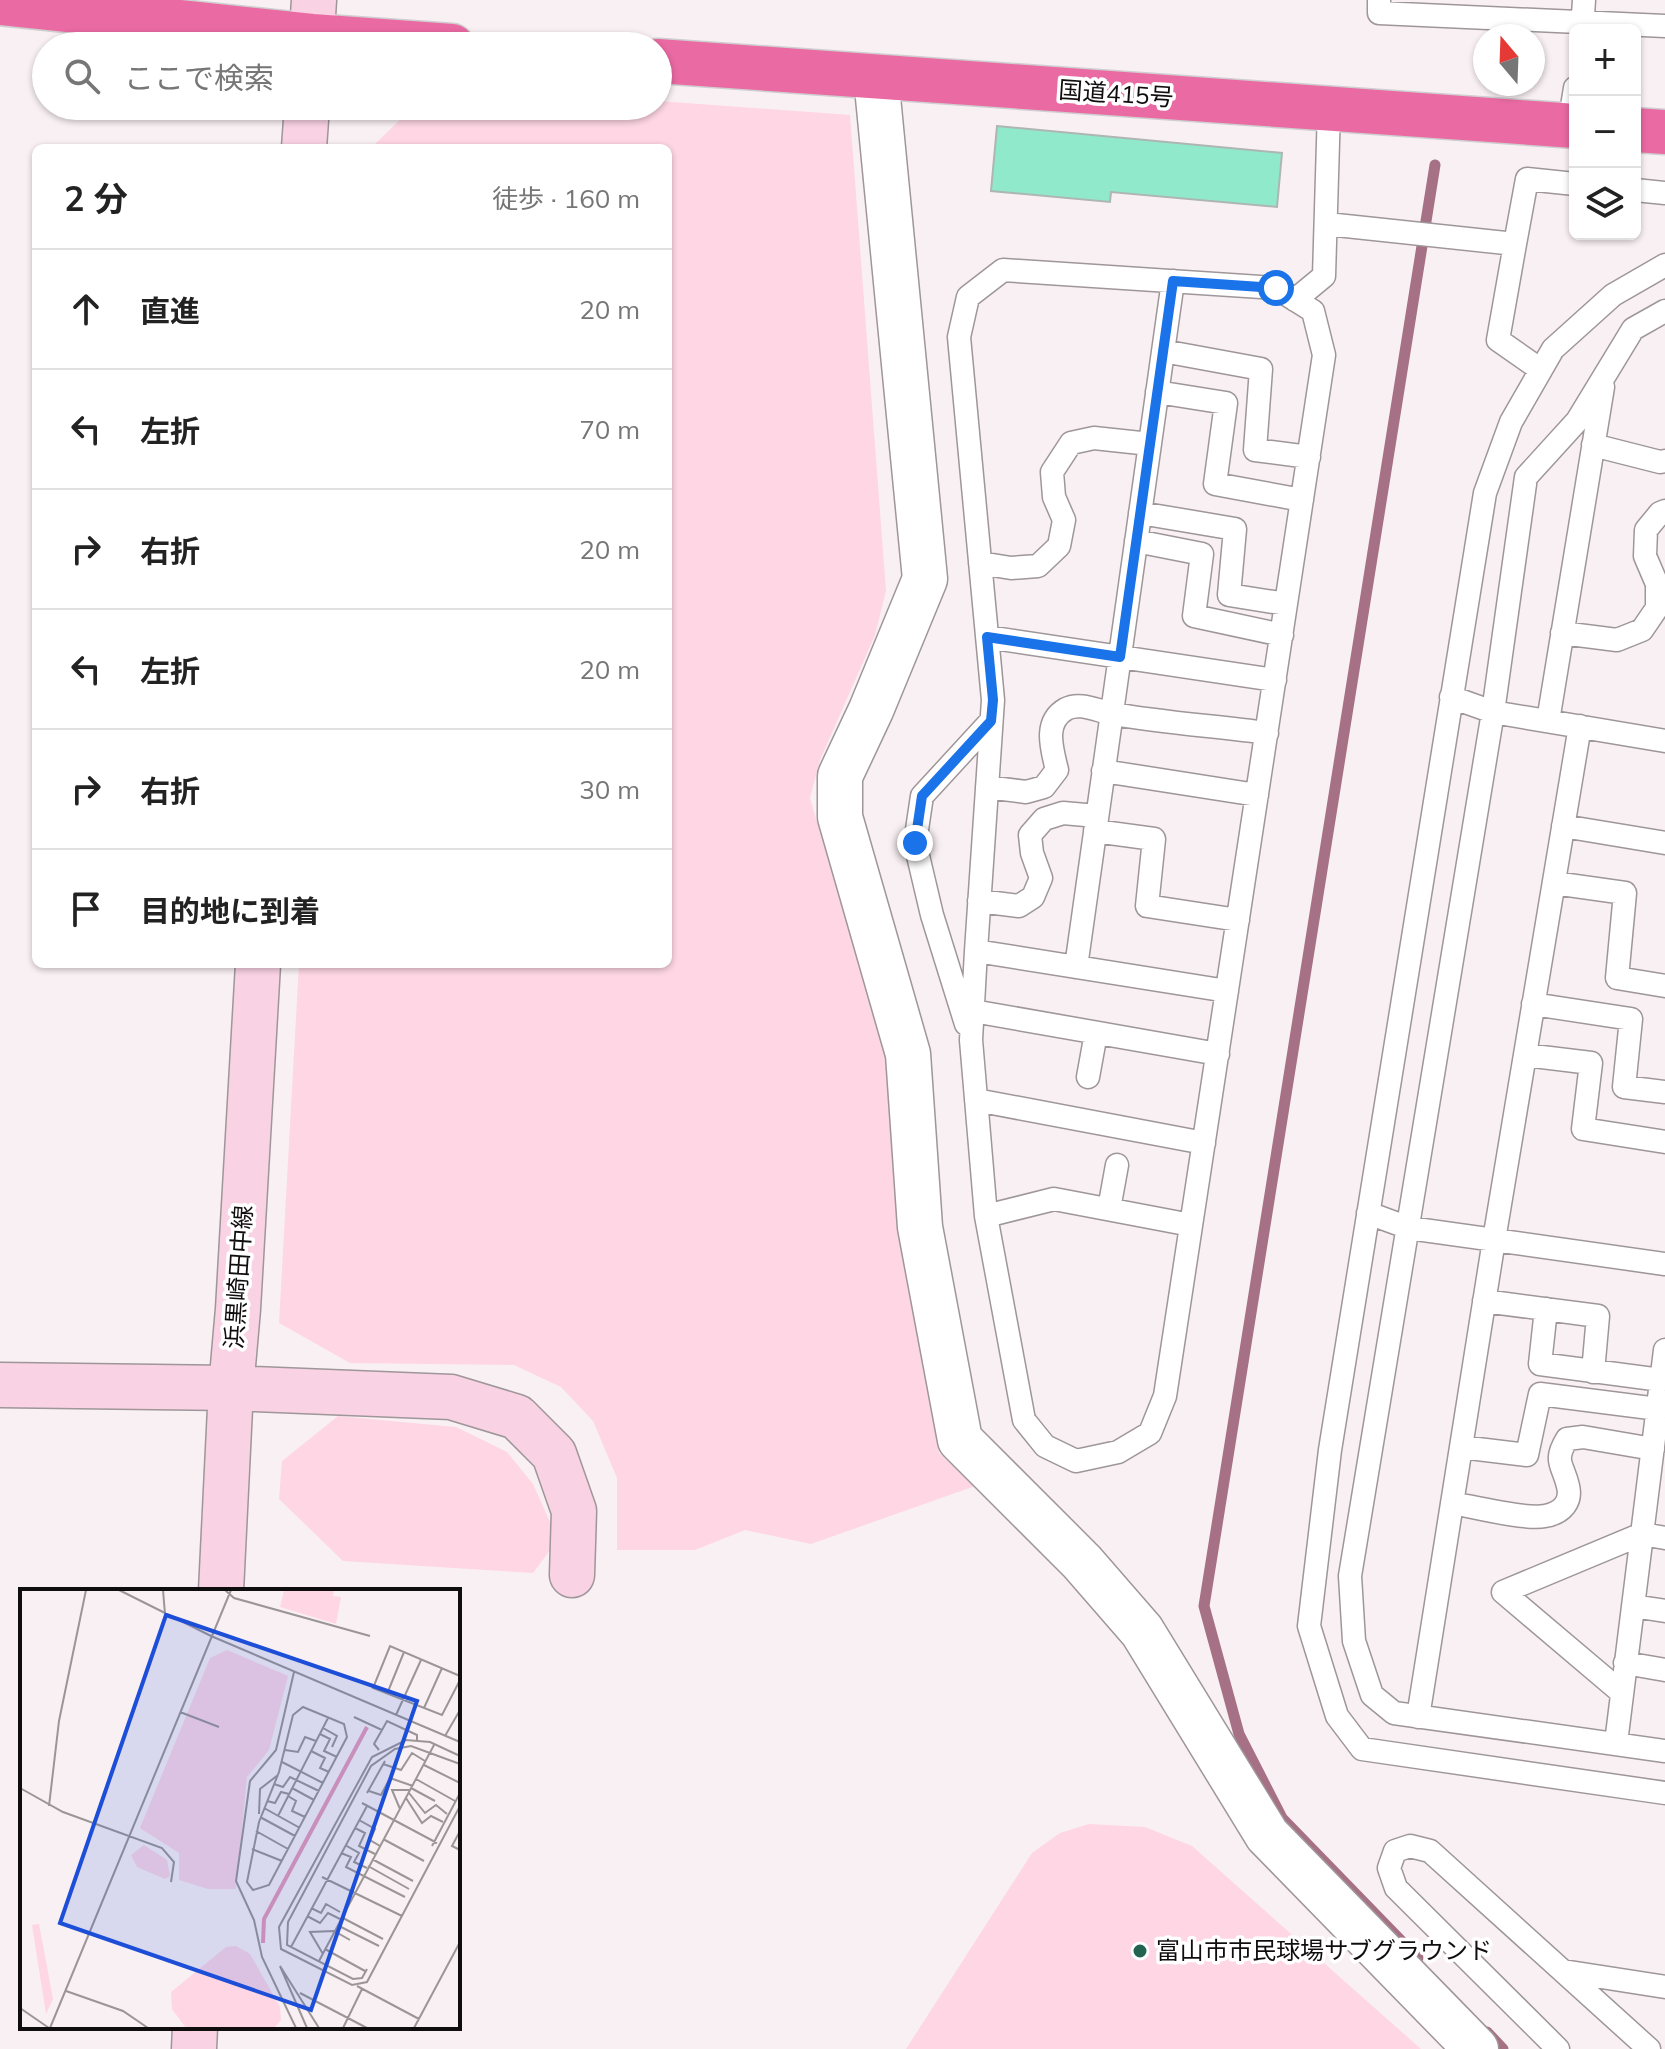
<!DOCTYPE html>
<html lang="ja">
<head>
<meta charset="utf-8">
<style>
  :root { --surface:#fff; --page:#f2f2f2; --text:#222; --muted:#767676; --line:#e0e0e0 }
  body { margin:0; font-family:Mulish,"Noto Sans JP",sans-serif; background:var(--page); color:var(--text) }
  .controls { position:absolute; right:24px; top:24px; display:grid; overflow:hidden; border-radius:12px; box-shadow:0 2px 6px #0004 }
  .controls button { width:72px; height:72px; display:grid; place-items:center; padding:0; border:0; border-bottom:2px solid var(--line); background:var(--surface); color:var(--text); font:40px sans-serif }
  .compass { position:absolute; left:1473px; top:24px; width:72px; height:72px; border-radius:50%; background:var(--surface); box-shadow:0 2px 6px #0004; rotate:341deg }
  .stop { position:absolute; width:24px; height:24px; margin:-18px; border:6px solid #1a73e8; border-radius:50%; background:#fff }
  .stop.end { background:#1a73e8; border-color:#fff; box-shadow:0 2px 8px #0008 }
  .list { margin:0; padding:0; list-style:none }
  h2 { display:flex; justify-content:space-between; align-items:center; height:104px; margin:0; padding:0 32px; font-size:34px }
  h2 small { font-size:26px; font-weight:400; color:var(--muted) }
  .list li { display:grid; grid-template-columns:52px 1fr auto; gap:24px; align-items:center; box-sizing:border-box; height:120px; padding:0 32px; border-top:2px solid var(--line) }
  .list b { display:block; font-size:30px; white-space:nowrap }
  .list em { font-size:26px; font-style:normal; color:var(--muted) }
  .icon { flex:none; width:44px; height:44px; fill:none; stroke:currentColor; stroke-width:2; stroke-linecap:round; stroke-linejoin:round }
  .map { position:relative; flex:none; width:1665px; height:2049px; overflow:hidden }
  .search { position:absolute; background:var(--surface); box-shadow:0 2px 6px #0004; left:32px; top:32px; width:640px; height:88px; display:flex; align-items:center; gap:20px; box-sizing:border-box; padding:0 28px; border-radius:44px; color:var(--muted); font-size:30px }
  .panel { position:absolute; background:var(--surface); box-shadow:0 2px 6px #0004; left:32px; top:144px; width:640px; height:824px; border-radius:12px }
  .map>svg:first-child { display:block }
  .green { fill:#fed6e4 }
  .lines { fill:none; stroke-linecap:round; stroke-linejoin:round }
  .stream { stroke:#a67085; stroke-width:11 }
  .building { fill:#8fe9ca; stroke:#aeb6b3; stroke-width:2 }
  .lane-casing { stroke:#9e9698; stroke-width:25 }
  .street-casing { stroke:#9e9698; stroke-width:47 }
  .secondary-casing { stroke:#9e9698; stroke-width:47 }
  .highway-casing { stroke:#cfcfcf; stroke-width:47 }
  .lane { stroke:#fff; stroke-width:22 }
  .street { stroke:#fff; stroke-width:44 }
  .secondary { stroke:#f9d2e3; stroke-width:44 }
  .highway { stroke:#ea6aa3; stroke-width:44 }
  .route { stroke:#1a73e8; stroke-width:10 }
  .poi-dot { fill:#246350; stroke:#fff; stroke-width:3 }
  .labels { text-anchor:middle; stroke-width:7; stroke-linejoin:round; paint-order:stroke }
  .street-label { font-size:24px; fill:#100d0e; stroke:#fff }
  .poi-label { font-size:24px; fill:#100d0e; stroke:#fff; text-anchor:start }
  .inset-river { fill:none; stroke:#e79bb8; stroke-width:4 }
  .inset-road { fill:none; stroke:#9c9597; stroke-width:2 }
  .view { fill:#1d4ed8; fill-opacity:0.15; stroke:#1d4ed8; stroke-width:4 }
  .inset-edge { fill:none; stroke:#100d0e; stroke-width:4 }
</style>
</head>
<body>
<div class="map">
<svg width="1665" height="2049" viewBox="0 0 1665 2049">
  <rect width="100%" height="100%" fill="#f9f0f3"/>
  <path class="green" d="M658 101 850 115 886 591 875 635 820 760 810 798 887 1059 894 1190 939 1453 975 1486 811 1544 745 1530 695 1550H617V1478L593 1421 561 1387 514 1365 350 1363 279 1323 299 964H668V148H371L414 106H658Z
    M338 1416 456 1427 507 1452 533 1484 550 1522 554 1545 533 1573 343 1561 279 1499 282 1461Z
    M1089 1824 1145 1827 1192 1846 1421 2049H906L1032 1853 1060 1833Z"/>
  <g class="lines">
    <path class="stream" d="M1418 1958 1282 1818 1239 1734 1204 1606 1435 165
      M1487 2032 1503 2049"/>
  </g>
  <path class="building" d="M997 126 1282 153 1277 207 1111 192 1110 202 991 191Z"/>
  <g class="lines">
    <defs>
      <path id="lane" d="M1379 0V13L1665 26
        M1582 30 1584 0
        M1569 125 1575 88
        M1635 190 1665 193
        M1327 224 1515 244 1498 340 1541 370
        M1515 244 1527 179 1575 184
        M1665 265 1613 295 1553 349 1511 422 1485 493 1330 1450 1309 1626 1337 1716 1362 1749 1665 1793
        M1003 270 1276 288 1313 311 1324 355 1165 1396 1150 1433 1118 1452 1076 1461 1045 1446 1024 1420 986 1216 971 1040 976 951 993 700 959 337 968 297Z
        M1295 300 1324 276 1329 109
        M1665 311 1633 329 1577 421 1526 477 1493 712 1350 1576 1354 1641 1372 1695 1394 1713 1665 1751
        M1163 351 1261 369 1255 450 1309 457
        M1157 392 1226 403 1215 484 1302 500
        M1593 445 1660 462 1665 461
        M1140 513 1235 529 1229 595 1286 604
        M1136 541 1202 554 1194 616 1282 635
        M980 563 1011 568 1038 566 1059 546 1064 520 1054 497 1052 472 1071 443 1094 438 1150 444
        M1562 633 1617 640 1642 630 1657 608V584L1645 556 1646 530 1660 513 1665 511
        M987 637 1275 680
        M1451 697 1493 712 1665 741
        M1548 721 1603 387
        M1103 771 1257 795
        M987 787 1026 792 1044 787 1057 770C1052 749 1043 722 1066 709 1081 701 1099 712 1114 714 1164 723 1216 726 1267 733
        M1563 826 1665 843
        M1095 831 1154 839 1147 906 1238 920
        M1554 883 1625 893 1617 978 1665 986
        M979 901 1019 906 1033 897 1041 878 1032 853 1030 835 1044 819 1063 813 1097 816
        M976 951 1227 991
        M1076 967 1173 281
        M1533 1004 1631 1019 1624 1087 1665 1092
        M973 1011 1218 1054
        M966 1024 932 915 915 843 922 796 991 721
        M1525 1055 1591 1063 1583 1129 1665 1142
        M1088 1077 1096 1033
        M976 1100 1204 1143
        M1109 1209 1117 1165
        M1368 1213 1409 1228 1665 1264
        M986 1216 1054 1199 1191 1225
        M1484 1301 1598 1316 1593 1372
        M1546 1309 1540 1364 1661 1380
        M1461 1447 1527 1455 1540 1394 1658 1409
        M1452 1503C1474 1507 1525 1520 1545 1516 1562 1513 1572 1502 1568 1486 1563 1464 1553 1462 1567 1439L1583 1437 1653 1449
        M1633 1606 1665 1611
        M1625 1663 1665 1670
        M1621 1692 1503 1592 1642 1534 1665 1538
        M1418 1717 1494 1240 1580 726
        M1616 1743 1665 1350
        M1563 1971 1665 1987
        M1558 2049 1396 1888 1389 1868 1395 1851 1410 1846 1430 1851 1649 2049"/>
      <path id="street" d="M876 77 925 579 871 710 840 776V817L908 1054 920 1227 960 1440 1082 1562 1142 1631 1267 1835 1476 2049"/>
      <path id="secondary" d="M311 46 314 0
        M304 148 307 106
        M0 1385 231 1388 451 1397 517 1417 554 1454 574 1511 572 1575
        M221 1591 231 1388 238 1309 258 964
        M194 2049 195 2027"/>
      <path id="highway" d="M0 3 312 36 452 46
        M658 61 1575 126
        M1635 130 1665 132"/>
    </defs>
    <use href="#lane" class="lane-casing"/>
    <use href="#street" class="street-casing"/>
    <use href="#secondary" class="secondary-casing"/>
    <use href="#highway" class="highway-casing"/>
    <use href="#lane" class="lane"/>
    <use href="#street" class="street"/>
    <use href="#secondary" class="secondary"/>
    <use href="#highway" class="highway"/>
  </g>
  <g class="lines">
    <path class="route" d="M915 843 922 796 991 721 993 700 987 637 1120 657 1173 281 1276 288"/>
  </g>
  <circle class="poi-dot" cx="1140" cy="1951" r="8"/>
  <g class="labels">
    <g class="street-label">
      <text transform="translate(1116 94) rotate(4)" y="8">国道415号</text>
      <text transform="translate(239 1277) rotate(-86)" y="8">浜黒崎田中線</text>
    </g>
    <g class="poi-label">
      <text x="1156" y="1959">富山市市民球場サブグラウンド</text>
    </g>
  </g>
  <g transform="translate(20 1589)">
    <rect width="440" height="440" fill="#f9f0f3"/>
    <path d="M264 1H314L313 7 321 8 316 35 260 18ZM207 61 268 87 249 161 227 188 216 300H188L159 291V264L120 239 190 69ZM124 256 147 271 150 287 145 290 117 278 111 266ZM19 335 33 410 26 425 12 336ZM216 357 230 365 260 418 261 431 254 439H166L152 420 151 403 206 358Z" fill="#fed6e4"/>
    <path class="inset-river" d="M243 354 244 330 347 138"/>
    <path class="inset-road" d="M99 1 191 47 440 153M143 1 145 25M205 1 214 9 350 47M274 83 256 161 230 192 216 292 234 331 242 368 276 439M440 87 370 57 353 99 422 126 440 91M367 105 384 63M283 118 324 135 327 148 249 296 233 301 227 293 239 233 259 183 273 126ZM404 119 422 79M160 123 199 138M376 126 401 71M334 128 362 141 354 155 359 161M303 139 317 147 312 158M362 141 367 132 397 146V152M300 145 310 150 304 162 317 168M425 147 440 121M265 161 278 163 285 148 296 152M291 162 305 169 300 179 309 183M440 167 410 153 386 151 352 168 259 338 261 360 332 396 347 393 440 217M262 173 303 194M363 175 381 181 392 164 405 172M404 176 440 194M396 190 435 212M254 195 263 198 270 188 299 202M0 199 43 223 142 259 154 273 151 293M272 199 294 211M391 199 415 212M349 202 361 206 370 189 393 197M347 204 365 172M389 204 405 224 416 216 427 225M268 207 276 212 272 222 285 228M386 209 402 234 411 227 423 233M247 212 255 214 261 203 269 205M342 214 417 254M29 217 39 132 66 1M244 219 280 239M380 220 372 201H390M239 225 240 200 258 186M258 227 308 129M240 228 275 247M339 231 355 240 350 251 360 257M335 239 345 244 339 257 355 265M236 242 268 260M440 242 432 257 440 261M363 250 404 272M325 256 339 264 334 273 347 279M412 257 440 204M232 260 262 272M321 264 331 268 326 278 385 308M352 270 393 292M348 277 389 300M302 288 382 327M291 319 301 324 306 315 320 323M287 327 300 334 308 324 320 330M321 328 363 350M317 336 359 357M271 358 347 217M305 360 345 382M303 365 290 343 314 342 330 351M299 372 414 156M347 380 342 389 333 390 267 356 268 333 351 177 375 160 391 157 440 175M337 397 399 430M46 402 103 422 128 439M280 404 347 439M0 419 29 439M30 439 211 1M287 439 260 377 299 439M323 439 342 400M394 439 440 353"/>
    <path class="view" d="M146 26 397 112 291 421 40 334Z"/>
    <rect width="440" height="440" class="inset-edge"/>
  </g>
</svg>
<div class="controls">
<button>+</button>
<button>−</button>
<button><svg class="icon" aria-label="layers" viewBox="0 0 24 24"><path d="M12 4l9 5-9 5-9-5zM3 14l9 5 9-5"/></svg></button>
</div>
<svg class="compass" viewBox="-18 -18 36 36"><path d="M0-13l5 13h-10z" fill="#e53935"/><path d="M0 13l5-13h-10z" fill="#767676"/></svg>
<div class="stop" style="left:1276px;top:288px"></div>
<div class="stop end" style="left:915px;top:843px"></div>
<div class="search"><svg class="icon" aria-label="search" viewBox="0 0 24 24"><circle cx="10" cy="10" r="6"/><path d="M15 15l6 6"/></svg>ここで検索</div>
<section class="panel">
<h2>2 分<small>徒歩 · 160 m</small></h2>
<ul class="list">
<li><svg class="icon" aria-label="ahead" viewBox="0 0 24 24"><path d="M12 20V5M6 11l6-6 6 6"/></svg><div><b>直進</b></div><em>20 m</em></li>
<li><svg class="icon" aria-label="left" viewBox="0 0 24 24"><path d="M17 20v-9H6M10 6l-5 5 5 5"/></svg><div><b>左折</b></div><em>70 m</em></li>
<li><svg class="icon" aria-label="right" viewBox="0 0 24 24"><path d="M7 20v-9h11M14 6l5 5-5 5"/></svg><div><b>右折</b></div><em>20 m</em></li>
<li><svg class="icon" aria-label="left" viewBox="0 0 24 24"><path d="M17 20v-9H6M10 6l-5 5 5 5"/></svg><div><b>左折</b></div><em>20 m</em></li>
<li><svg class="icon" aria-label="right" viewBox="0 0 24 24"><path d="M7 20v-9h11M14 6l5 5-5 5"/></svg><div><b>右折</b></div><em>30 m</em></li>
<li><svg class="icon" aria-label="arrive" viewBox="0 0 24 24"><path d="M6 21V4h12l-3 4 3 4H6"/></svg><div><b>目的地に到着</b></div></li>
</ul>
</section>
</div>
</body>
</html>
